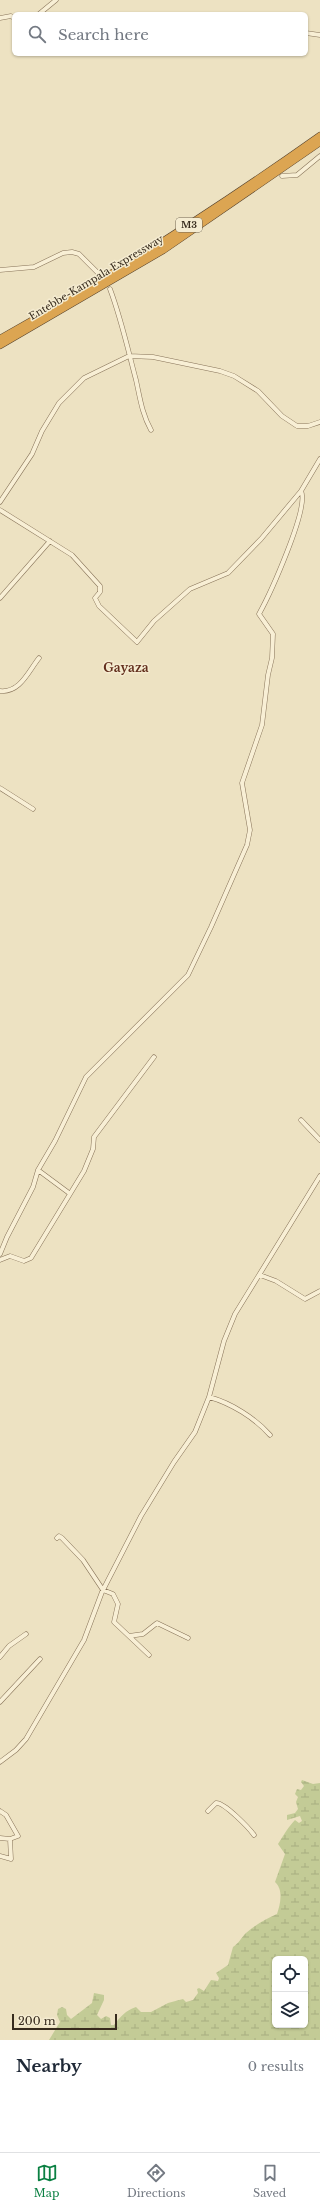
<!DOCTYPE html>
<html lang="en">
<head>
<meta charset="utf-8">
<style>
  :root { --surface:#fff; --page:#f6f6f7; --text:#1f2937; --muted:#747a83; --line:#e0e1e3; --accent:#0b8043 }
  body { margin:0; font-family:"Libre Baskerville",serif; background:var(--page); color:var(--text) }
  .controls { position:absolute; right:12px; bottom:12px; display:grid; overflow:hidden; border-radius:6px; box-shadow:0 1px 3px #0004 }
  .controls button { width:36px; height:36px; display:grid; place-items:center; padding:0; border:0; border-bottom:1px solid var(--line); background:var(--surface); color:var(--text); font:20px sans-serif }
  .scale { position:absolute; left:12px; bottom:10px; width:105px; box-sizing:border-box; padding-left:4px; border:2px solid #372b1d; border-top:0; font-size:11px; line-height:14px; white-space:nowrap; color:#372b1d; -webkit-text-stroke:3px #f5ecd1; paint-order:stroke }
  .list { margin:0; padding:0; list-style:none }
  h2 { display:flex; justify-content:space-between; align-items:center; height:52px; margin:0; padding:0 16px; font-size:17px }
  h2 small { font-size:13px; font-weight:400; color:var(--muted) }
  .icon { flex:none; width:22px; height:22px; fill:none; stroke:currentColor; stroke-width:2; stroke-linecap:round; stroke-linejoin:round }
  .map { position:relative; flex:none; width:320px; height:2040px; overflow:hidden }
  .search { position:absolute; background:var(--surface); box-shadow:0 1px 3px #0004; left:12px; right:12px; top:12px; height:44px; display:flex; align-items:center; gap:10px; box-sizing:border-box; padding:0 14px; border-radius:6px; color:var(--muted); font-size:15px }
  .sheet { height:112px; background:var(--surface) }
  nav { display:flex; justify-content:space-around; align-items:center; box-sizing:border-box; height:56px; border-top:1px solid var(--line); background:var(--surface); font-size:11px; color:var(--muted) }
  nav a { display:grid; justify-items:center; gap:2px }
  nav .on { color:var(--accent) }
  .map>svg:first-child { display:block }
  .wetland { fill:url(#wetland-marsh); fill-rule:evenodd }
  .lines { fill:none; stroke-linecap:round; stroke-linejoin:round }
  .street-casing { stroke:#877359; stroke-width:5 }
  .highway-casing { stroke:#54412d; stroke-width:8 }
  .street { stroke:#f8efd5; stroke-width:4 }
  .highway { stroke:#dca552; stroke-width:7 }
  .labels { text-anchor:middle; stroke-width:3; stroke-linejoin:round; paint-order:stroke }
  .shield { fill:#f5ecd1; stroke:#706553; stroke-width:1 }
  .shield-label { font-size:9px; font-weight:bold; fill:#372b1d }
  .street-label { font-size:10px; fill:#372b1d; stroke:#f5ecd1 }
  .quarter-label { font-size:12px; font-weight:bold; fill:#632f1d; stroke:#f5ecd1 }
</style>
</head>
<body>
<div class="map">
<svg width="320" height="2040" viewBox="0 0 320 2040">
  <defs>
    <pattern id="wetland-marsh" width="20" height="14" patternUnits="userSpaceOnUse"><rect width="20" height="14" fill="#c3cb96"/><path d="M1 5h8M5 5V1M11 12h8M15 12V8" fill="none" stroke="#a8ae81"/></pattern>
  </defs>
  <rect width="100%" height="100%" fill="#ede2c2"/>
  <path class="wetland" d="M302 1780 313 1784 320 1783V2040H49L60 2022 57 2015 58 2009 62 2007 66 2009 67 2015 71 2019 92 2003 94 1993 104 1995V2000L97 2015 101 2019 106 2016 110 2018 111 2025H114C121 2016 125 2011 136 2007L141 2012H151L168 2003 183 1999 186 2002 193 2000 198 1993 197 1989 199 1988 204 1991 211 1980 218 1981 219 1978 216 1973 228 1965 233 1947C239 1943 241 1938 246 1933 255 1925 266 1919 277 1914 280 1905 284 1890 275 1882L285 1854 278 1844C283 1836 289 1826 295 1820L299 1823 302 1821 300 1816 287 1820V1815L295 1813 298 1809 296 1802 298 1797 295 1794 297 1789 301 1790 304 1786 301 1782ZM275 1959H305V2025H275Z"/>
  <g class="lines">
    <defs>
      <path id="street" d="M39 14 56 0
        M0 18 11 16 14 18
        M306 33 320 35
        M282 176 297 175 320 156
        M0 270 34 267 63 253 72 252 79 254 100 275
        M110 289C121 318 128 350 136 380 140 398 142 414 151 430
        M0 502 32 454 42 431 59 403 84 378 129 356 153 357 220 371 234 376 258 391 282 416 297 426H308L320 422
        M0 510 72 555 100 586V592L95 598 99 606 137 642 154 621 190 589 228 573 261 539 301 491
        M0 598 50 541
        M0 691C20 693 28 672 39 658
        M0 788 33 809
        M301 1120 320 1140
        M38 1170 69 1193
        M0 1254 7 1237 33 1187 38 1170 55 1141 86 1077 188 975 211 927 247 845 250 830 242 783 262 725 268 675 272 658 273 634 259 614C269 596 310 507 301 491L320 459
        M0 1260 10 1256 24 1261 31 1258 84 1171 93 1149 94 1137 154 1057
        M260 1275 276 1281 305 1299 320 1291
        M209 1397C231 1403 255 1418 270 1435
        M57 1538 59 1536 62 1538 83 1560 103 1590 113 1594 118 1604 114 1622 149 1655
        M129 1636 143 1634 157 1623 188 1638
        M0 1657 9 1646 26 1634
        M0 1702 40 1659
        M0 1762 16 1750 26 1739 84 1640 102 1592 141 1516 174 1462 195 1432 209 1397 224 1341 235 1314 320 1176
        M0 1811 6 1815 18 1836 10 1839 0 1838
        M208 1811 216 1803C224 1802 249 1828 254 1835
        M0 1856 11 1859 10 1839"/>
      <path id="highway" d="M0 339C111 277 217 209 320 136
        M0 345 163 250 320 142"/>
    </defs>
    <use href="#street" class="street-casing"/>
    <use href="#highway" class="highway-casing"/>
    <use href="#street" class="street"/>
    <use href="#highway" class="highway"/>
  </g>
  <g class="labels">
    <rect class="shield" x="176" y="218" width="26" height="14" rx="3"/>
    <g class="shield-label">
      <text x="189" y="228">M3</text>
    </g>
    <g class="street-label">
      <text transform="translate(96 277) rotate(-31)" y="4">Entebbe-Kampala Expressway</text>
    </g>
    <g class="quarter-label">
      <text x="126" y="672">Gayaza</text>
    </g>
  </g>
</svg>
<div class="controls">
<button><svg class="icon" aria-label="locate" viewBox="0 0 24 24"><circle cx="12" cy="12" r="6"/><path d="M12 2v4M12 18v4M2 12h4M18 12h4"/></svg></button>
<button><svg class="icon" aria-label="layers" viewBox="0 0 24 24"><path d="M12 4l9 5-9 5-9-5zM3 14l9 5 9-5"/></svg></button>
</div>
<div class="scale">200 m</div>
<div class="search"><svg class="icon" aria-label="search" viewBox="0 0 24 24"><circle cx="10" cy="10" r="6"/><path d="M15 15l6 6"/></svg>Search here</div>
</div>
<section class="sheet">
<h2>Nearby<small>0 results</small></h2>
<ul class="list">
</ul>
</section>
<nav>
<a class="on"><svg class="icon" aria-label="map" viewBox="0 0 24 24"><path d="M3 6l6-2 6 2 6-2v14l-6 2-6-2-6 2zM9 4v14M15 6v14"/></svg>Map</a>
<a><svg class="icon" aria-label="directions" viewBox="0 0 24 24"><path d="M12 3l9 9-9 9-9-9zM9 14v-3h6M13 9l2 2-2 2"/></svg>Directions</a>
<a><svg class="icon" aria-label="saved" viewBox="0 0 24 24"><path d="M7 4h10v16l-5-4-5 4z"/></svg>Saved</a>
</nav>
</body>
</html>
